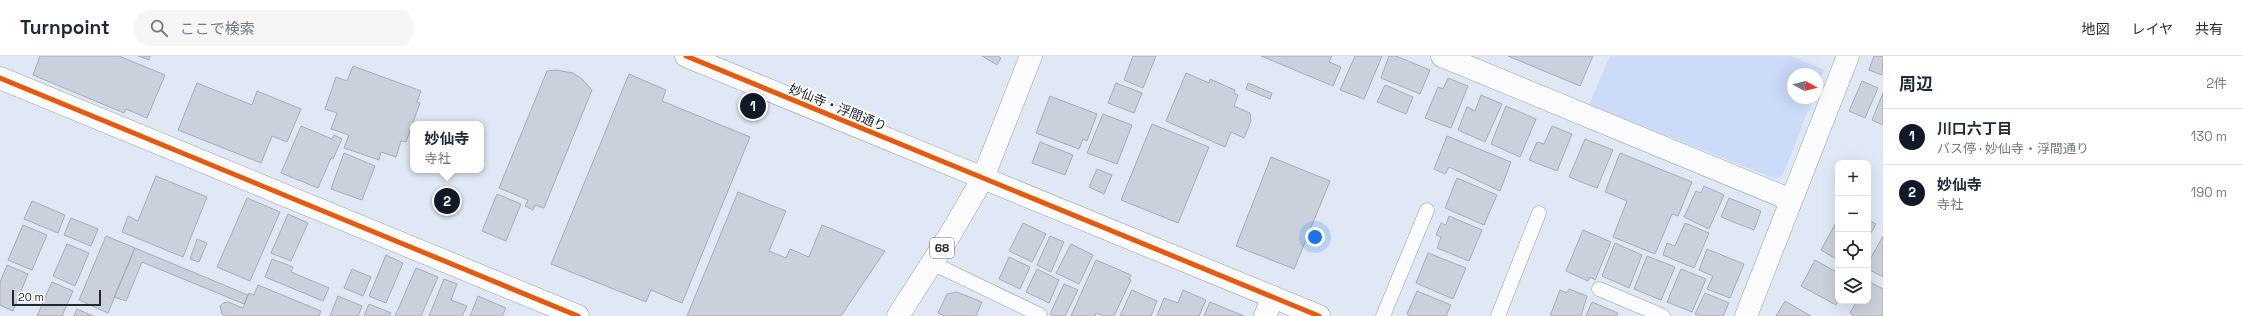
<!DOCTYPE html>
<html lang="ja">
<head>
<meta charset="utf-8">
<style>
  :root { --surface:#fff; --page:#f6f6f7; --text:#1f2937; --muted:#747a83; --line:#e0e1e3; --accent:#111827 }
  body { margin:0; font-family:"Space Grotesk","Noto Sans JP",sans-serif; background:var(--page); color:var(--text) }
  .controls { position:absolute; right:12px; bottom:12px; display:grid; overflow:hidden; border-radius:8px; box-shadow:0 4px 16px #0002 }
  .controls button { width:36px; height:36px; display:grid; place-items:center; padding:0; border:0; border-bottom:1px solid var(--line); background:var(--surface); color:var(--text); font:20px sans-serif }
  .compass { position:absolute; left:1787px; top:12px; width:36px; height:36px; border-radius:50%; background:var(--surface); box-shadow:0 4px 16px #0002; rotate:98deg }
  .scale { position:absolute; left:12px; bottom:10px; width:89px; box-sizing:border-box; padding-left:4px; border:2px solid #21262f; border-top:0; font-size:11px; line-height:14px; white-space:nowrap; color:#21262f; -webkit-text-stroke:3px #fff; paint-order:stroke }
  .you { position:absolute; left:1315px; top:181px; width:14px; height:14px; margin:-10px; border:3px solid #fff; border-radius:50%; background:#1a73e8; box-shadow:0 0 0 6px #1a73e833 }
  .badge { display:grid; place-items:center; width:26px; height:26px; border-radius:50%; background:var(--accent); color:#fff; font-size:13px; font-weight:700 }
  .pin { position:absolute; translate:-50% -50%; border:2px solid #fff; box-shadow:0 1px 4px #0006 }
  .popup { position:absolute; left:410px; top:65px; width:74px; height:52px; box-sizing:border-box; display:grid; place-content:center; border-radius:8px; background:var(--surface); filter:drop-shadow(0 1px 3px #0005); font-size:13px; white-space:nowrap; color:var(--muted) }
  .popup b { font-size:15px; color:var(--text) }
  .popup::after { content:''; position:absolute; left:50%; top:100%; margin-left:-8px; border:8px solid transparent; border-top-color:var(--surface) }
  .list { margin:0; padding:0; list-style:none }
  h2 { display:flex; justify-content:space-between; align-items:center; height:52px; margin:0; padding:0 16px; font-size:17px }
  h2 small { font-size:13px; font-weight:400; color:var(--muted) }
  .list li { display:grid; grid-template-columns:26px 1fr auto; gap:12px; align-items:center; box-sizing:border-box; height:56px; padding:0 16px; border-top:1px solid var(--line) }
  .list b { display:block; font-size:15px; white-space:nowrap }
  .list p { margin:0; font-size:13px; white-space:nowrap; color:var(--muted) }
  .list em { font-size:13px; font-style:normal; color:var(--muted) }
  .icon { flex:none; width:22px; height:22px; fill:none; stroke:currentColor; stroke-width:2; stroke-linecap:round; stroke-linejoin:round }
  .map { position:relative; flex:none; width:1883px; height:260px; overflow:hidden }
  header { display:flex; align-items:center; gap:24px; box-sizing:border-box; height:56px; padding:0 20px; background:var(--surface); border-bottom:1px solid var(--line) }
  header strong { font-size:19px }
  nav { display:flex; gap:22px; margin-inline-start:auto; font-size:14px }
  .search { width:280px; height:36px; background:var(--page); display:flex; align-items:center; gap:10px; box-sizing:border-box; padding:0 14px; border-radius:16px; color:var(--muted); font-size:15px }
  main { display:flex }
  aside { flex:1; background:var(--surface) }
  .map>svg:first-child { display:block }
  .green { fill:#cbdbf8 }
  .building { fill:#cbd1dc; stroke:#a6acb6 }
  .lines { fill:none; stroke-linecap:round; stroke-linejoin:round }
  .lane-casing { stroke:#999fa9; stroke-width:15 }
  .street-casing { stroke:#999fa9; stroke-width:23 }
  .secondary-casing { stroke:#999fa9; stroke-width:23 }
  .primary-casing { stroke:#999fa9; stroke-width:23 }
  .lane { stroke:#fafcfe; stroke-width:14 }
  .street { stroke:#fafcfe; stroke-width:22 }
  .secondary { stroke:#fafcfe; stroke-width:22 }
  .primary { stroke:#fafcfe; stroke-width:22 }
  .cycleway-casing { stroke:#fff; stroke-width:8 }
  .cycleway { stroke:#e8590c; stroke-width:5 }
  .labels { text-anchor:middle; stroke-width:3.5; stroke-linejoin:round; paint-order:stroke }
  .shield { fill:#fff; stroke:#64676d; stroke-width:1 }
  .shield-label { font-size:12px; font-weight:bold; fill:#21262f }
  .street-label { font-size:13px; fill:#21262f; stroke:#fff }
</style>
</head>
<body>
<header>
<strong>Turnpoint</strong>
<div class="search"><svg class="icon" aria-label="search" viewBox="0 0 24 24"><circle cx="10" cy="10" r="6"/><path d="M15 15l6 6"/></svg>ここで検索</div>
<nav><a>地図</a><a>レイヤ</a><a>共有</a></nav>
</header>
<main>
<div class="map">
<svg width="1883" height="260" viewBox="0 0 1883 260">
  <rect width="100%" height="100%" fill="#e0e8f5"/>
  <path class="green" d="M1610 0H1791L1824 14 1817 32V18H1793V42H1813L1783 119 1776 123 1589 49Z"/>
  <path class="building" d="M40 0H119L165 19 147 62 126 53 124 57 33 19Z
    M138 0H150L149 4Z
    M982 0H998L1001 2 997 9Z
    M1133 0H1156L1143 32 1124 24Z
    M1261 0H1332L1329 6 1341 11 1333 30Z
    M1355 0H1382L1364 43 1340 34Z
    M1389 0H1396L1430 14 1420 38 1381 22Z
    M1508 0H1593L1580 30Z
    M1874 0H1883L1882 19 1869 14Z
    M353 10 421 35 417 46 420 47 406 86 401 85 396 101 381 96 379 104 344 92 349 79 331 73 337 57 325 53 336 21 347 25Z
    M556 14 573 17 582 23 592 34 544 152 535 149 533 154 525 150 528 144 499 132 547 15Z
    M1186 17 1209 27 1210 23 1235 34 1234 37 1238 39 1234 50 1250 57 1251 65 1244 82 1231 76 1225 91 1166 65Z
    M629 18 666 34 662 45 750 81 682 247 651 234 646 246 551 208Z
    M1448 22 1468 30 1451 72 1425 62 1438 31 1443 33Z
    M1862 25 1878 32 1865 62 1849 55Z
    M197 27 252 49 257 35 301 53 287 86 272 80 261 107 178 74Z
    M1116 27 1142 37 1134 57 1108 47Z
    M1248 27 1272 37 1270 43 1246 33Z
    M1385 29 1413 41 1406 58 1377 46Z
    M1883 37V69L1872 64Z
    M1481 39 1502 48 1485 86 1458 74 1467 51 1475 55Z
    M1050 40 1097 58 1087 85 1083 83 1079 93 1036 77Z
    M1506 50 1536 63 1520 101 1491 88Z
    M1103 58 1132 69 1117 108 1087 97Z
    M1152 68 1209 91 1178 167 1121 144Z
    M301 70 332 83 334 79 342 83 333 103 331 102 318 132 281 117Z
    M1552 70 1572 78 1557 115 1529 104 1537 86 1544 88Z
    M1447 80 1511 106 1500 135 1449 111 1445 118 1434 113Z
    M1585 83 1613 94 1597 132 1569 121Z
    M1040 86 1073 99 1065 119 1032 107Z
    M344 97 375 110 362 144 331 133Z
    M1620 97 1692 126 1678 160 1672 158 1655 198 1613 181 1627 145 1605 136Z
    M1271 101 1330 125 1294 213 1236 190Z
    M1097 113 1112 119 1104 138 1089 131Z
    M156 120 207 141 183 201 122 176 128 160 138 165Z
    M1457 122 1497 139 1484 169 1445 152Z
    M1704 130 1724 139 1709 173 1684 161 1696 135 1701 137Z
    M738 136 786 155 769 195 786 202 790 193 809 201 822 169 885 195 841 260H687Z
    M497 138 521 148 506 185 482 175Z
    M247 142 280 156 250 225 217 211Z
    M1729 142 1761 155 1754 174 1721 161Z
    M32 145 65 159 58 177 24 163Z
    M288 158 308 167 291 205 271 197Z
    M1449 160 1482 174 1469 205 1437 192 1441 181 1436 179 1441 167 1446 169Z
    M71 162 98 173 91 190 64 179Z
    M1838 163V204L1821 194Z
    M1868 164 1876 168 1868 182Z
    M1023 167 1046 178 1032 206 1009 195Z
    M1685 167 1709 177 1694 212 1663 199 1667 187 1675 190Z
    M23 169 47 179 32 214 8 204Z
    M1583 174 1611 186 1595 224 1590 221 1588 225 1566 215Z
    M106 180 135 192 108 257 79 244Z
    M1050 180 1064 186 1051 216 1037 209Z
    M1883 180V221L1868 213V207Z
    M197 183 207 187 199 206 190 203Z
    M1615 187 1642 199 1629 232 1602 220Z
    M67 188 89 197 75 230 53 220Z
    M1071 188 1093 199 1079 228 1056 217Z
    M135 192 248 239 244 248 142 206 126 245 114 241Z
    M1707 193 1744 208 1730 242 1707 233 1713 220 1699 214Z
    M1428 197 1466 212 1453 243 1416 227Z
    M386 199 403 207 386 247 369 240Z
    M1647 200 1675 211 1661 244 1634 233Z
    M1009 201 1030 211 1020 233 999 223Z
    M272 203 293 211 291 216 329 232 323 245 265 221Z
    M1096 204 1131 219 1129 223 1131 224 1114 260H1103L1096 257 1095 260H1071Z
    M1815 204 1838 217V245L1836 249 1801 230Z
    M7 209 28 218 13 255 0 249V226Z
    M416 212 438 221 421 260H395Z
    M352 213 371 221 363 240 344 232Z
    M1037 213 1059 224 1049 247 1026 236Z
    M1681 213 1706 223 1692 256 1667 246Z
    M444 223 457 228 451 244 467 250 462 260H429Z
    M1868 225 1883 233V260H1854L1850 257 1857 245H1868Z
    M52 226 73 235 62 260H37Z
    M1064 228 1078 234 1065 260H1054L1050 258Z
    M258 229 321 255 319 260H227L222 258 220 250 223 247 228 246 243 252 249 237 254 239Z
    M1569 233 1587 240 1581 260H1550L1560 234 1567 237Z
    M1132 234 1157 245 1151 260H1120Z
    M1183 234 1206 244 1199 260H1157L1164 242 1178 247Z
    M1417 235 1451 249 1446 260H1411L1407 258Z
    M957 236 982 246 976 260H945L938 257 947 238Z
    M1705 237 1729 247 1723 260H1701L1695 258Z
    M338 240 362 250 358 260H330Z
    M478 240 506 252 502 260H470Z
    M1785 245 1811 260H1776Z
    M1210 246 1244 260H1204Z
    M1592 246 1618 257 1617 260H1586Z
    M369 248 391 257 389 260H364Z
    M77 253 93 260H74Z"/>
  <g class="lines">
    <defs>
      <path id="lane" d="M932 207 1040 259
        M1599 233 1663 260
        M1383 260 1427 154
        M1498 260 1539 157"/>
      <path id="street" d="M1442 0 1791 144
        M0 22 578 260
        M1265 260 1273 241
        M1746 260 1848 0"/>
      <path id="secondary" d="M686 0 1319 260"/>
      <path id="primary" d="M898 260 951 177 983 122 1031 0"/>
    </defs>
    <use href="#lane" class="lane-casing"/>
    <use href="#street" class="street-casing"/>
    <use href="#secondary" class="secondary-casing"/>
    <use href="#primary" class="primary-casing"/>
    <use href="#lane" class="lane"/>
    <use href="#street" class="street"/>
    <use href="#secondary" class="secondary"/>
    <use href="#primary" class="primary"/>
    <defs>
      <path id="cycleway" d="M686 0 1319 260
        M0 22 578 260"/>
    </defs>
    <use href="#cycleway" class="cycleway-casing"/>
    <use href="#cycleway" class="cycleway"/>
  </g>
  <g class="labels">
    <rect class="shield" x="930" y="182" width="24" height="20" rx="3"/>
    <g class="shield-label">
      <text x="942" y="196">68</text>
    </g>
    <g class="street-label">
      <text transform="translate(838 51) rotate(22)" y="5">妙仙寺・浮間通り</text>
    </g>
  </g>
</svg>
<div class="controls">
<button>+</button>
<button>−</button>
<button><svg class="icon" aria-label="locate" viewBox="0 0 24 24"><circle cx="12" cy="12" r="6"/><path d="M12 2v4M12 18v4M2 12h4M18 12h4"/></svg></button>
<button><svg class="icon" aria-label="layers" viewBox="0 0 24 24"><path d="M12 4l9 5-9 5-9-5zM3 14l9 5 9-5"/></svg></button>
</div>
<svg class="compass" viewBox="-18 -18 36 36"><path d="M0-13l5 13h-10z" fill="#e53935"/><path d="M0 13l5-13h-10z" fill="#747a83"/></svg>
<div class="scale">20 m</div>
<div class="you"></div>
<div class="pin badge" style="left:753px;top:50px">1</div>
<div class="pin badge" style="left:447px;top:145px">2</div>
<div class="popup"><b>妙仙寺</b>寺社</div>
</div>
<aside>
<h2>周辺<small>2件</small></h2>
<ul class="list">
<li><span class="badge">1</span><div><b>川口六丁目</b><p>バス停 · 妙仙寺・浮間通り</p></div><em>130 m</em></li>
<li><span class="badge">2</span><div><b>妙仙寺</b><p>寺社</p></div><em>190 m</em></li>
</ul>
</aside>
</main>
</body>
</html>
